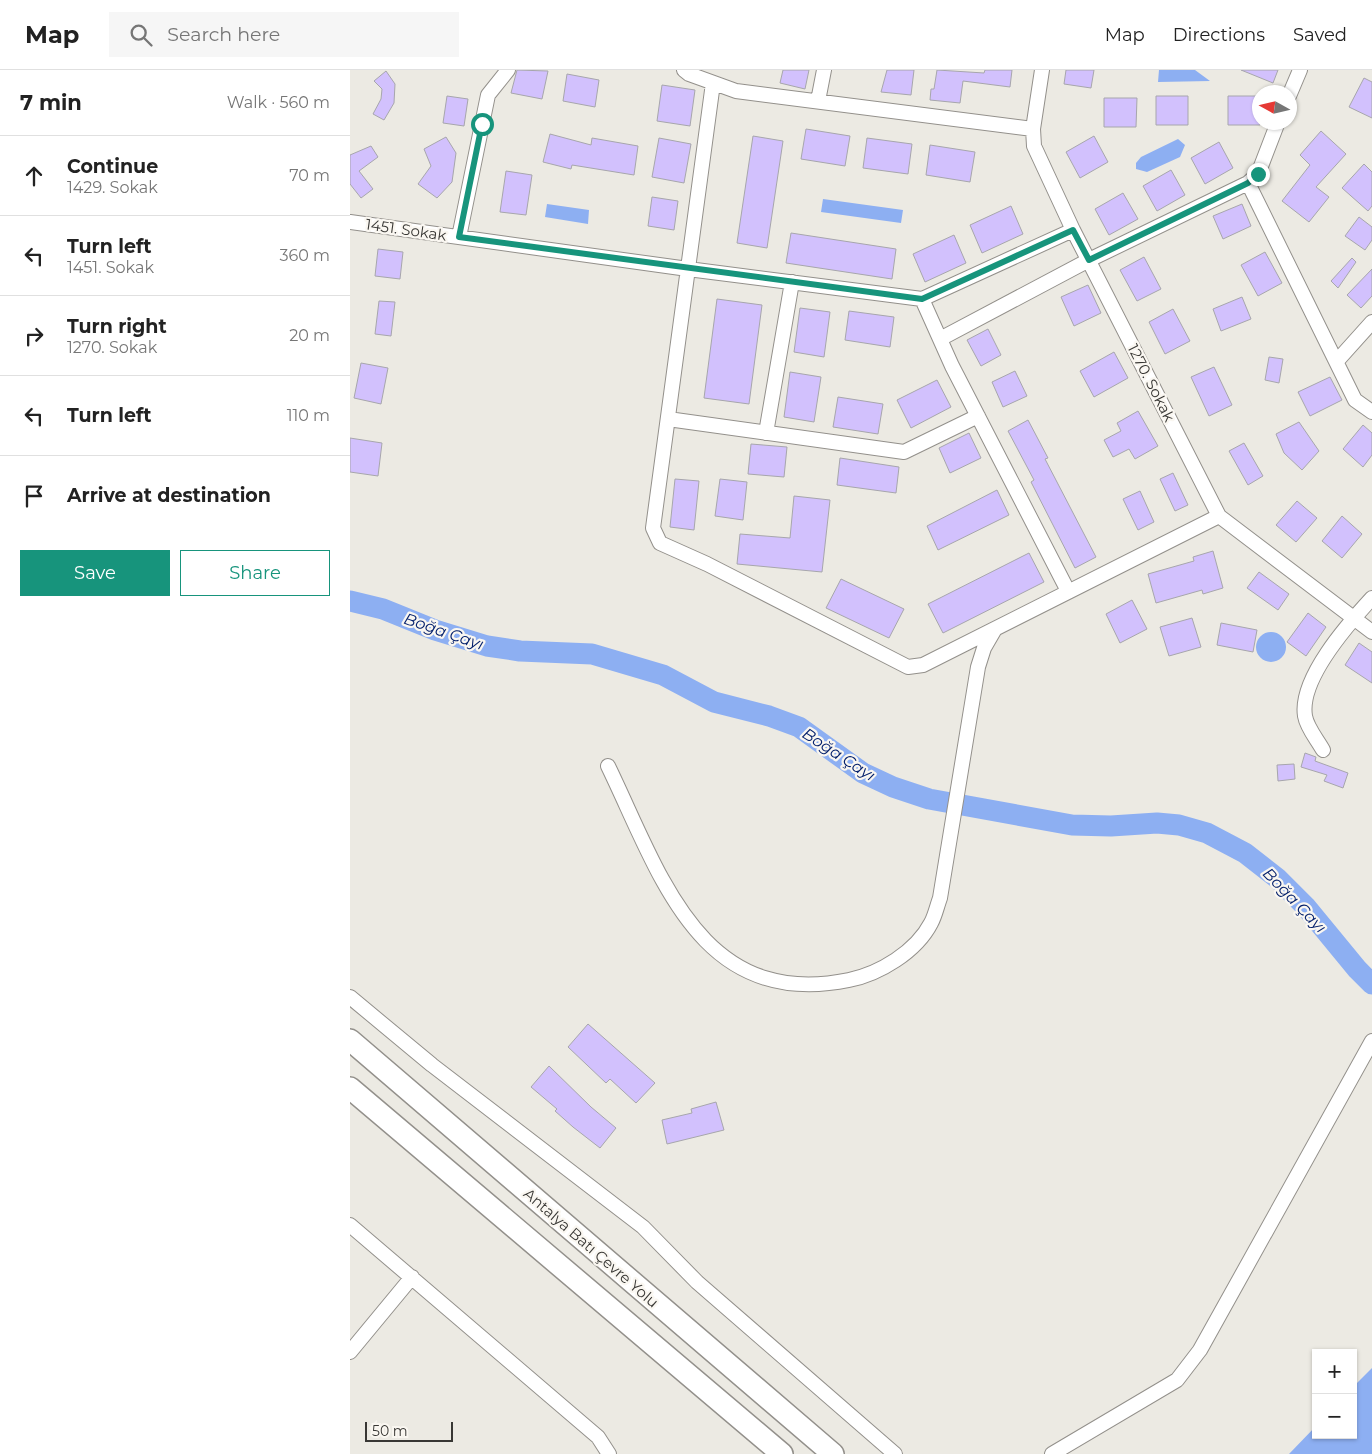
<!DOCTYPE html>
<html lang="en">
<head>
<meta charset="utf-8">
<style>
  :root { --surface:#fff; --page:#f6f6f6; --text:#222; --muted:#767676; --line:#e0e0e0; --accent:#17947c }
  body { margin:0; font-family:Montserrat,sans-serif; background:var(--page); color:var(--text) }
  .controls { position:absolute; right:15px; bottom:15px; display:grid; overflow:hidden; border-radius:0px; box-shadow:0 1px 4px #0004 }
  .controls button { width:45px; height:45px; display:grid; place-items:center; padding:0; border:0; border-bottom:1px solid var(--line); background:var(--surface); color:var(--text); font:25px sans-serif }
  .compass { position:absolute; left:902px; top:15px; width:45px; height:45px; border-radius:50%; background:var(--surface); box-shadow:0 1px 4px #0004; rotate:278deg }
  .scale { position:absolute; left:15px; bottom:12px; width:88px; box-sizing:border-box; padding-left:5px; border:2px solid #383734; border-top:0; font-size:14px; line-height:18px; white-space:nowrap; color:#383734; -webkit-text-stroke:4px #faf7f1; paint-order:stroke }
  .stop { position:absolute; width:15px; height:15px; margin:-11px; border:4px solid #17947c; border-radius:50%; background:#fff }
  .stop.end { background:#17947c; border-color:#fff; box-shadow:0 1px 5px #0008 }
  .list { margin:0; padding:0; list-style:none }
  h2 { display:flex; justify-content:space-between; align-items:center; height:65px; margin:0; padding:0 20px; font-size:21px }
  h2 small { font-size:16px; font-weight:400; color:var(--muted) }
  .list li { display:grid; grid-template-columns:32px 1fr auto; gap:15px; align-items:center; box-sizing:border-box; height:80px; padding:0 20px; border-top:1px solid var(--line) }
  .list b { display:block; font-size:19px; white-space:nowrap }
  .list p { margin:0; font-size:16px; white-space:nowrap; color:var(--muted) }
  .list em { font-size:16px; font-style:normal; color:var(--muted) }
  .actions { display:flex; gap:10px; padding:15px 20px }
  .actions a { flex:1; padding:11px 0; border:1px solid var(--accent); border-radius:0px; text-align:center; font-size:18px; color:var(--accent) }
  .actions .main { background:var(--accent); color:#fff }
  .icon { flex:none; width:28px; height:28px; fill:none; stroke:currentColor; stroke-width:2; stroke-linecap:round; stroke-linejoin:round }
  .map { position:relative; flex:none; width:1022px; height:1384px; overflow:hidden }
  header { display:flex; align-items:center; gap:30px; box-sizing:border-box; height:70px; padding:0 25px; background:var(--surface); border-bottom:1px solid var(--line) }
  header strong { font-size:24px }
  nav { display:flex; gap:28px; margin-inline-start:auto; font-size:18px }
  .search { width:350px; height:45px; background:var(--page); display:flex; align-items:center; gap:12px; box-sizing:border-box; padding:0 18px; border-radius:0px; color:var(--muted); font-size:19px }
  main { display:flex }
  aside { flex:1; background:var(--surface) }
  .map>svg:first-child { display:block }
  .water { fill:#8daff2 }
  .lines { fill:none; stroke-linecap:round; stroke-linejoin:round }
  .river { stroke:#8daff2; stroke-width:21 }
  .building { fill:#d2c1fd; stroke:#a7a6ac }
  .minor-casing { stroke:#93908b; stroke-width:16 }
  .highway-casing { stroke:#93908b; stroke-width:24 }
  .minor { stroke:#fff; stroke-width:14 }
  .highway { stroke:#fff; stroke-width:21 }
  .route { stroke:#17947c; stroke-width:6 }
  .labels { text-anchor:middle; stroke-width:4.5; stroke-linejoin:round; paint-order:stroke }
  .street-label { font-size:15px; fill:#383734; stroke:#faf7f1 }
  .water-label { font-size:16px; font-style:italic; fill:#04206c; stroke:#faf7f1 }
</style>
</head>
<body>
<header>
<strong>Map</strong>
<div class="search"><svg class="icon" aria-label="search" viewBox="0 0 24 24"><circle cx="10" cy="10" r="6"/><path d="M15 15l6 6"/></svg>Search here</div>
<nav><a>Map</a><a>Directions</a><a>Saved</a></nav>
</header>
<main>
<aside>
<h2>7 min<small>Walk · 560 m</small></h2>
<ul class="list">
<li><svg class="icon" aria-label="ahead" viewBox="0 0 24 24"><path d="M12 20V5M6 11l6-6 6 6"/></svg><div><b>Continue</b><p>1429. Sokak</p></div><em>70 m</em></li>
<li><svg class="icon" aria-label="left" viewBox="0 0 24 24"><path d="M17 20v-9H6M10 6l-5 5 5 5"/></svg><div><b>Turn left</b><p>1451. Sokak</p></div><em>360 m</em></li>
<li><svg class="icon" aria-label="right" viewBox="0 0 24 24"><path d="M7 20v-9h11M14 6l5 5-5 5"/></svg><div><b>Turn right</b><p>1270. Sokak</p></div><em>20 m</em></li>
<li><svg class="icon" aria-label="left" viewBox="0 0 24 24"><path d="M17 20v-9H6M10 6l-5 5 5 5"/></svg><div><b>Turn left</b></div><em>110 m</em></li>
<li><svg class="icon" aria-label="arrive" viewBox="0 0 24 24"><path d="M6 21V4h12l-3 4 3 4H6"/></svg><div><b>Arrive at destination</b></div></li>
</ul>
<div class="actions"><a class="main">Save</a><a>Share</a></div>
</aside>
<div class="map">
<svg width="1022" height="1384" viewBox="0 0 1022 1384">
  <rect width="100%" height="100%" fill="#eceae3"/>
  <path class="water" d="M809 0H845L860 11 808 12Z
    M828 69 835 75 830 87 797 102 786 99V93L791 87Z
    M473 129 553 140 551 153 471 142Z
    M197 134 239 140 238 154 195 147Z
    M906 577a15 15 0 1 1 30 0a15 15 0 1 1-30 0Z
    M1022 1298V1384H939L966 1356V1365H1003V1317Z"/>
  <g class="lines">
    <path class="river" d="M0 531 33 539 85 560 137 576 170 581 242 584 313 605 364 632 419 646 449 657 513 703 543 717 579 729 722 755 761 756 807 753 829 755 857 763 895 783 927 808 956 837 1007 899 1022 914"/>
  </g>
  <path class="building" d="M167 0 198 1 192 29 161 23Z
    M433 0H459L455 19 430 13Z
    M537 0H564L561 25 531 22Z
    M587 0 634 3 635 0H662L660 17 613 11 610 33 580 30 581 19H584Z
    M716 0H744L741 18 714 14Z
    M891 0H928L923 13Z
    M36 1 45 14 44 33 34 50 23 44 31 29 32 19 24 11Z
    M217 4 249 10 245 37 213 31Z
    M1014 8 1022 12V48L999 37Z
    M312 15 345 20 340 56 307 51Z
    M97 26 118 29 114 56 93 53Z
    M806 26H838V55H806Z
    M878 26H910V55H878Z
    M754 28H787L786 57H754Z
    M456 59 500 66 495 96 451 89Z
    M971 61 996 84 966 117 979 127 959 152 932 131 960 95 950 85Z
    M200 64 241 75 242 68 288 76 284 105 222 95 221 99 193 92Z
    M403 66 433 71 417 178 387 173Z
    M744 66 758 92 730 108 716 82Z
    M96 67 106 83 102 112 87 128 68 114 81 96 74 79Z
    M309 68 341 74 334 113 302 107Z
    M517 68 562 74 558 104 513 98Z
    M869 72 883 98 855 114 841 88Z
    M580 75 625 82 620 112 576 105Z
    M21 76 28 87 9 101 23 119 11 128 0 114V85Z
    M1014 94 1022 102V136L1018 141 992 118Z
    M821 100 835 125 807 141 793 116Z
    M156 101 182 105 176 145 150 142Z
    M773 123 788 149 759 165 745 139Z
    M302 127 328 131 324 160 298 156Z
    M892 134 901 156 873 169 863 146Z
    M661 136 673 164 632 183 620 155Z
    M1009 147 1022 157V170L1015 180 995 166Z
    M441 163 546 179 542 209 436 193Z
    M604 165 616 193 575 212 563 184Z
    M28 179 53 182 50 209 25 206Z
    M915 182 932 213 908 226 891 195Z
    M794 187 811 219 787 231 770 200Z
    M1002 188 1006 192 988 218 981 211Z
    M1022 199V226L1011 238 997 225Z
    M738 215 751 243 724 256 711 227Z
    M892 227 901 249 871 261 863 239Z
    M367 229 412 235 399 334 354 328Z
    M29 231 45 232 41 266 25 264Z
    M450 238 480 242 474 287 444 282Z
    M823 239 840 271 815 284 799 252Z
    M499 241 544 247 540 277 495 270Z
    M638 259 651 285 631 296 617 270Z
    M764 282 778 308 744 327 730 301Z
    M919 287 933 289 929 313 915 310Z
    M11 293 38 298 31 334 4 328Z
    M864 297 882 335 859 346 841 307Z
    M665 301 677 326 653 337 642 312Z
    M440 302 471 307 464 352 434 347Z
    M980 307 992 330 960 346 948 322Z
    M587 310 601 337 561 358 547 330Z
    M488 327 533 334 528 364 483 357Z
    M788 341 808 376 785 389 779 379 763 387 754 370 771 361 767 353Z
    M678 350 698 388 695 389 746 487 725 498 681 412 684 410 658 361Z
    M949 352 969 381 952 400 934 383 926 364Z
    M1013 355 1022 363V385L1013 397 993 379Z
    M619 363 631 388 600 403 589 378Z
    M0 368 32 373 28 406 0 402Z
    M894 373 913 406 898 415 879 381Z
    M401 374 437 377 434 407 398 404Z
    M490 388 549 397 546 423 487 415Z
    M823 403 838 435 825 441 810 409Z
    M325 409 349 411 344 460 320 457Z
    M370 409 397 412 393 450 365 446Z
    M647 420 659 445 588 480 577 456Z
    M790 421 804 452 788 460 773 429Z
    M444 426 480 430 472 502 387 494 390 464 440 468Z
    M947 431 967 448 946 472 926 455Z
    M992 446 1012 464 992 488 972 471Z
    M863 481 873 518 853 524 852 520 806 533 798 504 844 491 843 487Z
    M679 483 694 512 593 563 578 534Z
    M909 502 939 524 928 540 897 518Z
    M491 509 554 539 539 568 476 538Z
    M782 530 797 559 770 573 756 544Z
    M958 543 976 557 956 586 937 572Z
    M842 548 851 577 819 586 810 557Z
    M871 553 907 560 903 582 867 575Z
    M1009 573 1022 582V613L995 595Z
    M955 683 966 687 965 691 998 703 993 718 974 711 977 705 951 697Z
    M944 694 945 709 928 711 927 695Z
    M238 954 305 1013 286 1033 260 1009 256 1013 218 977Z
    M199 996 241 1037 266 1058 250 1078 223 1057 205 1041 207 1039 181 1017Z
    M366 1032 374 1060 317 1074 312 1050 342 1043 341 1039Z"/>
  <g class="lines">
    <defs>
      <path id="minor" d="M334 0 339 4 386 21 683 59
        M692 0 683 59 684 76 723 160 869 446 1022 562
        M363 13 303 458 310 473 357 494 558 597 573 595 869 446
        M939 26 950 0
        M468 31 474 0
        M898 113 1005 330 1022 342
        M0 152 338 199 572 229 723 160
        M109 167 138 25 158 0
        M572 229 602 296 718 521
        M590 269 739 190 898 113 908 104 928 52
        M987 291 1022 252
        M318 349 554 382 628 346
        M416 363 442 212
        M973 680C967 669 957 658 955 646 949 609 998 554 1022 528
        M258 696C310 803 349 941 499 910 529 904 566 882 581 853 585 846 587 836 590 828L628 597 634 578 645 559
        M0 927 82 995 293 1157 347 1212 545 1384
        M0 1155 248 1367 259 1384
        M0 1282 62 1207
        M702 1384 827 1310 850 1280 1022 971"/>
      <path id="highway" d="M0 970 483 1384
        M0 1018 432 1384"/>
    </defs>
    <use href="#minor" class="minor-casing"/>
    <use href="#highway" class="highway-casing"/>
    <use href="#minor" class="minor"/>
    <use href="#highway" class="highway"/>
  </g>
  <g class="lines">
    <path class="route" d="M132 54 109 167 572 229 723 160 739 190 898 113 908 104"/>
  </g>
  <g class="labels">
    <g class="street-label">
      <text transform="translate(56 160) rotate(8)" y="5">1451. Sokak</text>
      <text transform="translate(801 313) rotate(63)" y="5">1270. Sokak</text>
      <text transform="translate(241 1178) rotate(41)" y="5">Antalya Batı Çevre Yolu</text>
    </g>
    <g class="water-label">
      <text transform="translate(94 561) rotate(19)" y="6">Boğa Çayı</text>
      <text transform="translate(489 684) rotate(33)" y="6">Boğa Çayı</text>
      <text transform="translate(945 830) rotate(46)" y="6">Boğa Çayı</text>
    </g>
  </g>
</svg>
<div class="controls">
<button>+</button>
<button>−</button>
</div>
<svg class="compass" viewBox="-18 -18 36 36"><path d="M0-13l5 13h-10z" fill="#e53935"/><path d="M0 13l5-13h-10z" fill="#767676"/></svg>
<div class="scale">50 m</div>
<div class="stop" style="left:132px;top:54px"></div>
<div class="stop end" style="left:908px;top:104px"></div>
</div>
</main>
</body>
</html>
